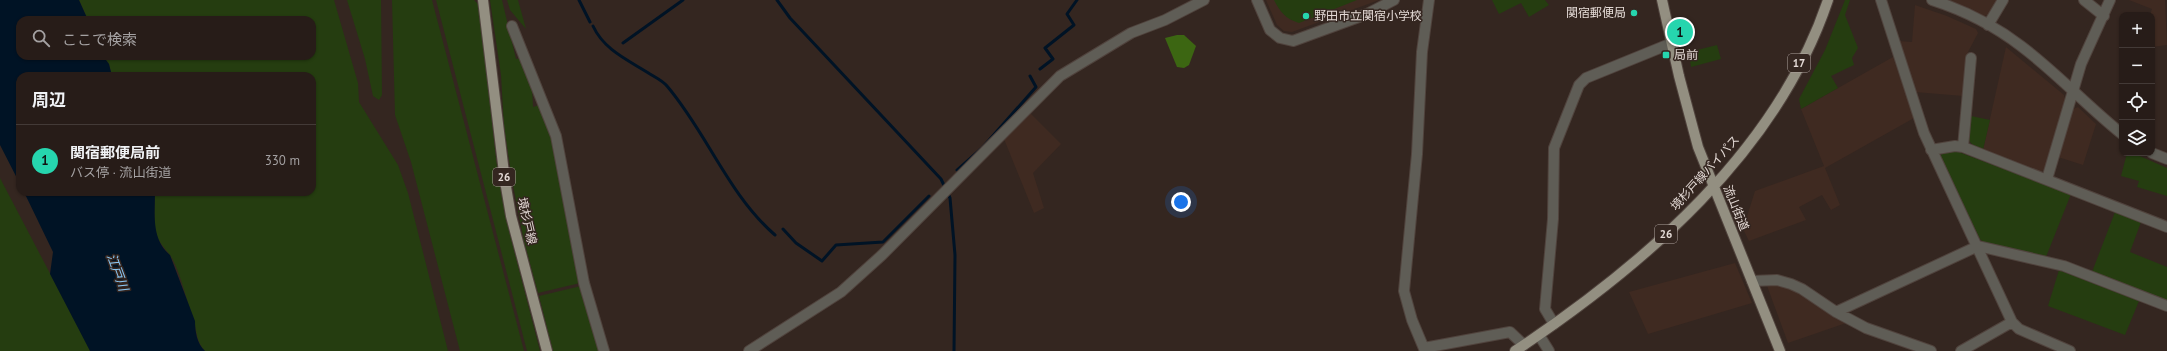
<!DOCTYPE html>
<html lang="ja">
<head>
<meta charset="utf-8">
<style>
  :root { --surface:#271c18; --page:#332925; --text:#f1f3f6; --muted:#a4a1a2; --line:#433a37; --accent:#26d5ae }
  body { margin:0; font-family:"PT Sans","Noto Sans JP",sans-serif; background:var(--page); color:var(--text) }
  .controls { position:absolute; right:12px; top:12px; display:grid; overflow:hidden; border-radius:8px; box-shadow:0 1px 3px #0004 }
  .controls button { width:36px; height:36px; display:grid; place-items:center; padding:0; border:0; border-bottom:1px solid var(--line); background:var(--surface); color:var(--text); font:20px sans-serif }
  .you { position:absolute; left:1181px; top:202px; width:14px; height:14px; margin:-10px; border:3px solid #fff; border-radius:50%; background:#1a73e8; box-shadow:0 0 0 6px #1a73e833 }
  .badge { display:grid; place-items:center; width:26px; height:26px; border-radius:50%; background:var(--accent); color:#111; font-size:13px; font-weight:700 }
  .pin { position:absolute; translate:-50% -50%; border:2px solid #fff; box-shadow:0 1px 4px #0006 }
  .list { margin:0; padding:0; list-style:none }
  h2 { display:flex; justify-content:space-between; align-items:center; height:52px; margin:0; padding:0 16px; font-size:17px }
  h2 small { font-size:13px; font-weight:400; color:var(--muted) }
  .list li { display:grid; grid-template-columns:26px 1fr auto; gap:12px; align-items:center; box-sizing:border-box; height:72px; padding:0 16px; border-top:1px solid var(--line) }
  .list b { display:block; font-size:15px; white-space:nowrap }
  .list p { margin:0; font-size:13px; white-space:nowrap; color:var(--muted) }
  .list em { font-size:13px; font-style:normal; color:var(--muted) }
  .icon { flex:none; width:22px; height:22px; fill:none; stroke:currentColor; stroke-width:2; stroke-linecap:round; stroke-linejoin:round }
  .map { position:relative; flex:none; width:2167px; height:351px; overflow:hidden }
  .search { position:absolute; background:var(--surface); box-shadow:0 1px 3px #0004; left:16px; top:16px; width:300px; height:44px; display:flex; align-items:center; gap:10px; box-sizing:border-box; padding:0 14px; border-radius:12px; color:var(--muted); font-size:15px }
  .panel { position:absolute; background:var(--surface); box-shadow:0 1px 3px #0004; left:16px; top:72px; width:300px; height:124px; border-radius:12px }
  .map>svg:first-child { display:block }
  .built { fill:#3f2a21 }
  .green { fill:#253d10 }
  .forest { fill:#3c6612 }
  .water { fill:#001325 }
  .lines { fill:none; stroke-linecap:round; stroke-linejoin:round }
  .stream { stroke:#001325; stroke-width:3 }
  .minor-casing { stroke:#50433d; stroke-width:12 }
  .primary-casing { stroke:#50433d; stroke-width:12 }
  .minor { stroke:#5f5d56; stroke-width:10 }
  .primary { stroke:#938f81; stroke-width:10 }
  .poi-dot { fill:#26d5ae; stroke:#342620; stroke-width:1.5 }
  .labels { text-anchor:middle; stroke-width:3; stroke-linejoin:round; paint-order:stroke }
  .shield { fill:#342620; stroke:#afa49f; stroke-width:1 }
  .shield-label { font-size:11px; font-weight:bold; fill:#e4dad6 }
  .poi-label { font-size:12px; fill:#e4dad6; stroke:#342620; text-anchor:start }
  .street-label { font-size:12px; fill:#e4dad6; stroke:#342620 }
  .water-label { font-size:13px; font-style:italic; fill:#8ac7f5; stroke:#342620 }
</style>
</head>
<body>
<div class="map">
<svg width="2167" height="351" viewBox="0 0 2167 351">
  <rect width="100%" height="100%" fill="#342620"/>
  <path class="built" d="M1266 0H1379L1292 32 1284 31 1277 25Z
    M1949 0H1997L1988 15 1983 16Z
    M2129 0H2165L2167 45 2152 47V15H2150L2152 9Z
    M1915 5 1947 16 1976 29 1978 33 1968 52 1963 96 1915 92 1898 41 1912 42Z
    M2006 47 2064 95 2065 100 2044 170 2040 172 1983 150Z
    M1893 57 1914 118 1825 168 1840 205 1831 210 1822 195 1799 207 1806 220 1749 241 1743 229 1755 191 1824 166 1801 109Z
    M2078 107 2096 124 2083 165 2058 157 2073 109Z
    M1029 112 1061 144 1033 173 1044 208 1034 213 1004 139Z
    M1735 263 1752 303 1648 334 1629 292Z
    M1766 283 1784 285 1796 289 1846 323 1788 343Z"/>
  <path class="green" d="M79 0H334L358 83 359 102 398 165 408 193 448 351H205C195 341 197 327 192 315 186 298 179 268 170 255 164 247 158 242 156 232 153 219 155 205 155 192H312V76H112L109 64 103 56H312V20H88Z
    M347 0H381L382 95 379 100 373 96 365 59Z
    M392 0H432L524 351H460L411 162 395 115Z
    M436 0H474L479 5 498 176 507 223 540 351H527Z
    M490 0H502L516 59 522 58 532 88 533 107 539 105 556 150 580 283 538 293 524 241 512 180 504 126 501 75Z
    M507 0H518L526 29 510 10Z
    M1274 0H1357L1299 23C1286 19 1280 12 1274 0Z
    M1492 0H1545L1549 5 1529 17 1521 3 1499 14Z
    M1845 0H1850L1845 15 1858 48 1852 58 1854 65 1831 76 1838 88 1801 109 1799 99 1825 50Z
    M1717 45 1721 59 1691 67 1689 54 1693 51Z
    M1971 116 1990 120 1983 150C1962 142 1969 135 1971 116Z
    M1956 151 2071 194 2046 257 1985 244 1980 239 1940 157 1943 152Z
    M2127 153H2133L2167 168V196L2137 187 2139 181 2121 176Z
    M0 178 87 344 90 351H0Z
    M2115 212 2141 222 2130 252 2167 267V300L2165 301 2092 272Z
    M2059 270 2139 301 2125 335 2048 306Z
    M581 286 600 351H553L539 296Z"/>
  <path class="forest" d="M1177 35H1184L1196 46 1189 65 1184 68 1177 67 1165 38Z"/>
  <path class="water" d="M0 0H79L88 20H20V56H103L109 64 112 76H20V184L0 145Z
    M24 192H155C155 214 151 239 170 255L195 321C195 331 197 344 205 351H90L50 274 53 252Z"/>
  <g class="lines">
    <path class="stream" d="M579 0 590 22
      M777 0 790 18 941 179 950 198 955 255 954 351
      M593 26C604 50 628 60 650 74 655 77 663 81 667 86 707 133 728 194 775 235
      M623 43 683 0
      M1040 69 1053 59 1045 48 1074 25 1067 14 1077 0
      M957 170 983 147 1036 87 1030 76
      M783 229 796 243 822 261 836 245 883 242 929 196"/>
    <defs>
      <path id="minor" d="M1257 0 1270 30 1280 38 1293 41 1367 14 1394 0
        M1881 0 1924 133 2012 322 2019 329 2070 351
        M1932 0C1963 10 1995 26 2021 46 2057 73 2087 106 2122 134
        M2084 0 2104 16
        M1988 25 2003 0
        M512 26 556 136 584 283 604 351
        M1963 147 1971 58
        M1931 150 1955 146 1963 147 2167 227
        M2152 153 2167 159
        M2047 179 2081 64 2110 0
        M1752 281 1777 280 1791 284 1802 289 1836 312 1866 328 1931 351
        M1836 312 1978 246 2064 266 2167 306
        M1554 324 1545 309 1553 219 1554 148 1579 85 1586 78 1672 43
        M1539 335 1549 351
        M1424 348 1510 332 1524 345
        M749 351 841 292 882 255 1060 76 1131 33 1165 20 1204 0
        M1425 351 1412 320 1404 291 1417 154 1422 52 1429 0
        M1961 351 2012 322"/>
      <path id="primary" d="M483 0 505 181 511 216 547 351
        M1662 0 1679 76 1698 147 1780 351
        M1515 351C1644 265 1777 152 1828 0"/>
    </defs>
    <use href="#minor" class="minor-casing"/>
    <use href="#primary" class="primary-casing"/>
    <use href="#minor" class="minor"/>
    <use href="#primary" class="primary"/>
  </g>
  <g class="poi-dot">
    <circle cx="1634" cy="13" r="4"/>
    <circle cx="1306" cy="16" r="4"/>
    <rect x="1662" y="51" width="8" height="8" rx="2"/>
  </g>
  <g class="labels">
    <g class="shield">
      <rect x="1788" y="54" width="22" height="18" rx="3"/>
      <rect x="493" y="168" width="22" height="18" rx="3"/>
      <rect x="1655" y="225" width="22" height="18" rx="3"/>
    </g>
    <g class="shield-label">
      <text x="1799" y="67">17</text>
      <text x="504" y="181">26</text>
      <text x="1666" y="238">26</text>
    </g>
    <g class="poi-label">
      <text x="1626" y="17" text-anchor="end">関宿郵便局</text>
      <text x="1314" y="20">野田市立関宿小学校</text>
      <text x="1674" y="59">局前</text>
    </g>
    <g class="street-label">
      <text transform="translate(1705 173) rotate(-48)" y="4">境杉戸線バイパス</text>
      <text transform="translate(1736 208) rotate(68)" y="4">流山街道</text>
      <text transform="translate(527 221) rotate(77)" y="4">境杉戸線</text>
    </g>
    <g class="water-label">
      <text transform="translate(118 272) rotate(70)" y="5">江戸川</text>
    </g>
  </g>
</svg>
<div class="controls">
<button>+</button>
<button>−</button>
<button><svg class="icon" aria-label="locate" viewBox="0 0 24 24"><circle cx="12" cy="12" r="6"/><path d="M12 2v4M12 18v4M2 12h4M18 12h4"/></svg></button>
<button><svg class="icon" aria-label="layers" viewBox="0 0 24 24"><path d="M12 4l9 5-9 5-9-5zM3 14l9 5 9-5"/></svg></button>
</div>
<div class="you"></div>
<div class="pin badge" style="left:1680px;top:32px">1</div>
<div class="search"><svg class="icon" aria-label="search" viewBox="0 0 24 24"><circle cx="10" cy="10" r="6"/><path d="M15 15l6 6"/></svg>ここで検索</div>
<section class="panel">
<h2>周辺<small></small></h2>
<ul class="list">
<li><span class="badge">1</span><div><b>関宿郵便局前</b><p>バス停 · 流山街道</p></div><em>330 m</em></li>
</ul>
</section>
</div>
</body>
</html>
